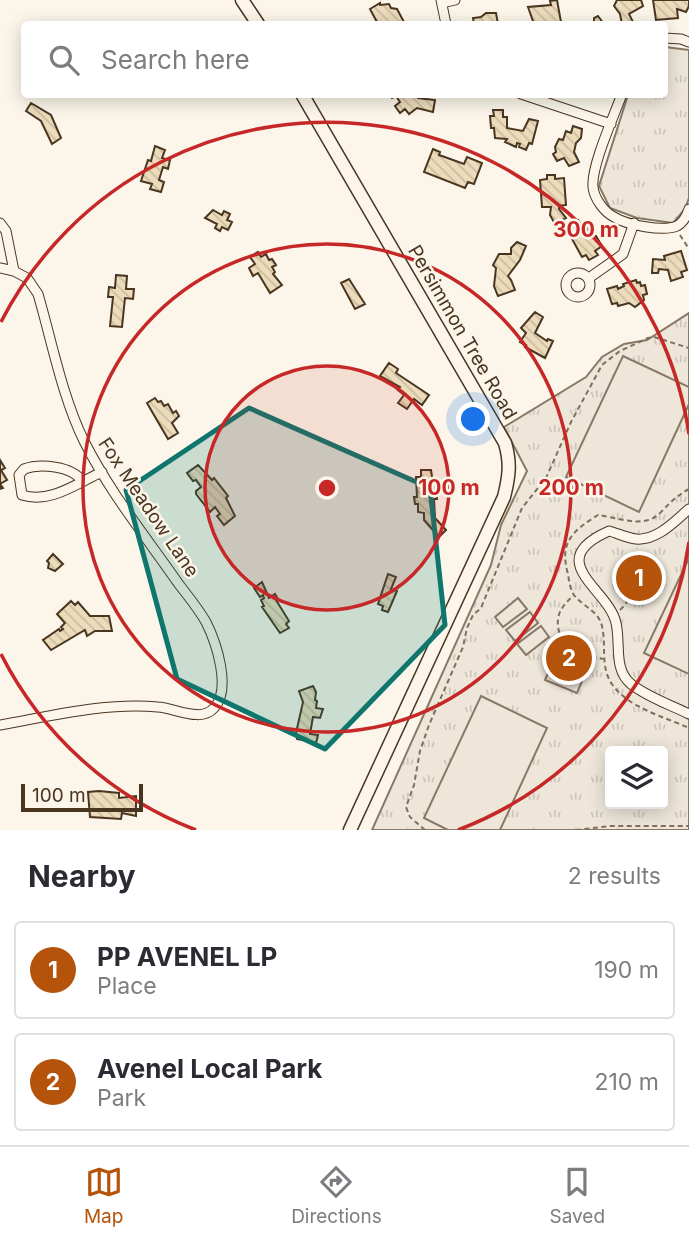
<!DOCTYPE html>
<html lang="en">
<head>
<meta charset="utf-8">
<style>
  :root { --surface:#fff; --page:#f2f2f3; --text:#2b2b33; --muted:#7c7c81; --line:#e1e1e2; --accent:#b45309 }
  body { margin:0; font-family:Inter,sans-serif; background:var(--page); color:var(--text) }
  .controls { position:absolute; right:21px; bottom:21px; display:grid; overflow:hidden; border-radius:7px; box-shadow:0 4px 18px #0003 }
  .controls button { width:63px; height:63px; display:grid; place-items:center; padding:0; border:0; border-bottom:2px solid var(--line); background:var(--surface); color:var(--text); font:35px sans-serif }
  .scale { position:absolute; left:21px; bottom:18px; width:122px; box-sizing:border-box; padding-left:7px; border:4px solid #4a3520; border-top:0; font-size:19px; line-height:24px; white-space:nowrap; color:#4a3520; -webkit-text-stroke:5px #fbf6e9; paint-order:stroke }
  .you { position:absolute; left:474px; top:420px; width:24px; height:24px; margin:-18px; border:5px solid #fff; border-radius:50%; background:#1a73e8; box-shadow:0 0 0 10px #1a73e833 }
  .badge { display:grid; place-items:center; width:46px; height:46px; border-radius:50%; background:var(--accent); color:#fff; font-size:23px; font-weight:700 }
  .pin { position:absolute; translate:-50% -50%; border:4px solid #fff; box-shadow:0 2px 7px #0006 }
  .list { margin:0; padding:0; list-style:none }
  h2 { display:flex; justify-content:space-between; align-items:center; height:91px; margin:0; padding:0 28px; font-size:30px }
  h2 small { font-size:23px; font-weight:400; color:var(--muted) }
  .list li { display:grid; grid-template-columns:46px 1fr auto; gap:21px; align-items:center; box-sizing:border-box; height:98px; margin:0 14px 14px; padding:0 14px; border:2px solid var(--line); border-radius:7px }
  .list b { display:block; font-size:26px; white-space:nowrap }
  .list p { margin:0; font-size:23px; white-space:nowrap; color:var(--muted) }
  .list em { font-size:23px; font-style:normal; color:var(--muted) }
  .icon { flex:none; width:38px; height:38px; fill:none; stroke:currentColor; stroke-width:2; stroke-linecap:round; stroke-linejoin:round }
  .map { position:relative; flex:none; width:689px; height:830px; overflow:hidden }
  .search { position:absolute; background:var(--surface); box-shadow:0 4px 18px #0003; left:21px; right:21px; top:21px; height:77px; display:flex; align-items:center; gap:18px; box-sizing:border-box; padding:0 24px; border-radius:7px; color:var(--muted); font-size:26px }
  .sheet { height:315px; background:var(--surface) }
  nav { display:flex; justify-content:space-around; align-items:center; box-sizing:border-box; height:98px; border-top:2px solid var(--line); background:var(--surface); font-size:19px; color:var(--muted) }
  nav a { display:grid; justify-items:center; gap:4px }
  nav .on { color:var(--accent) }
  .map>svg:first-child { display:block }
  .grass { fill:url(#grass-tufts); stroke:#887966; stroke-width:2; fill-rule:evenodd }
  .garden { fill:#ede6d9; stroke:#887966; stroke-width:2 }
  .building { fill:url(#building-back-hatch); stroke:#4a3520; stroke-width:2 }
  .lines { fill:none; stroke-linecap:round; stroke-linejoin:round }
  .minor-casing { stroke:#4a3520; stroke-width:11 }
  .major-casing { stroke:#4a3520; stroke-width:15 }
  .path { stroke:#7f6f5c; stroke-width:2; stroke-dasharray:5 3.5; stroke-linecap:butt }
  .minor { stroke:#fbf6e9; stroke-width:9 }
  .major { stroke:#fbf6e9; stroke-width:12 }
  .marked { fill:#0f766e; fill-opacity:0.2; stroke:#0f766e; stroke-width:5; stroke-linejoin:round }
  .ring { fill:none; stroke:#c62828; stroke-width:3.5 }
  .labels { text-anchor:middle; stroke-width:5; stroke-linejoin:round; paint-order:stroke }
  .street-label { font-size:19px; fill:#4a3520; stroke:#fbf6e9 }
  .centre { fill:#c62828; stroke:#fbf6e9; stroke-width:3.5 }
  .ring-label { font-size:21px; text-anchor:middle; font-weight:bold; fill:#c62828; stroke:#fbf6e9; stroke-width:5; stroke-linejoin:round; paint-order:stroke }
</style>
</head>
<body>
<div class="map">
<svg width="689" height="830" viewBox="0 0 689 830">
  <defs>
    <pattern id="grass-tufts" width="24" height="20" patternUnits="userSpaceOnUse" patternTransform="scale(1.75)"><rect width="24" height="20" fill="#ede6d9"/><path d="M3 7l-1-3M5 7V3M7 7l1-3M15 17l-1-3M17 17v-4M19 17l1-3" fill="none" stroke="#cdc6ba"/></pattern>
    <pattern id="building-back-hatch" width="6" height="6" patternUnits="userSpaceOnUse" patternTransform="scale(1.75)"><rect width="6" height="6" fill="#ecdcbc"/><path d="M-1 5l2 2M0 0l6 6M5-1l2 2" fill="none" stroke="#ccbda1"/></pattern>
  </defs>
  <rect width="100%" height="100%" fill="#fbf6e9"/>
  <path class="grass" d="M665 47 689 50V198L685 209 673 223 637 218 610 208 599 186 628 95 664 94Z
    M689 313V830H372L491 565 501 525 527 471 504 427 586 377 602 357 624 344 647 340ZM610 751H663V804H610Z"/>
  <path class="garden" d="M623 356 689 387V404L639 512 566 477Z
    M689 558V674L644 653Z
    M518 598 527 609 503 627 495 617Z
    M530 612 538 623 515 641 506 630Z
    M541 626 549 637 526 655 517 644Z
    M556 654 588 667 577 693 545 680Z
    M481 696 547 728 500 830H448L424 818Z"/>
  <path class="building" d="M557 0 561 22 534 24 528 7 551 5 550 1Z
    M617 0H641L643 6 629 14 634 24H622L620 14 614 6Z
    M653 0H689V6L686 12 677 9 678 18 656 20Z
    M380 3V5L389 4 391 8 397 9 405 24H378L370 9Z
    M486 13H496L498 24H474L473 18 481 17Z
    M598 16 604 24H589H594V18Z
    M390 94H416L418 98 435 100 433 112 417 108 409 114 405 109 400 113 395 106 400 102 396 96 392 98Z
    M31 103 51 115 61 138 52 144 41 121 26 111Z
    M493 110H503V117H507V128L523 131 529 119 538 121 532 144 529 143 526 150 519 147 520 144 517 143 516 147 505 142 507 139 495 138 494 128H491L490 116H494Z
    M573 126 582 129 581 138 576 143 574 152 579 162 569 166 564 158 557 161 553 154 556 152 555 147 559 139 563 140 566 131 571 133Z
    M155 146 165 150 162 158 170 160 168 169 163 167 159 180 164 182 161 192 150 189 152 184 141 181 148 160 151 161Z
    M433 149 440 152 439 155 442 156 464 164 467 157 482 163 474 184 468 182 465 188 424 172Z
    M547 175H555V179L564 178 566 205 559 206V209L566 218 555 224 550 215 551 207H542L540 180 547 179Z
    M213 210 222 215 224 211 230 214 227 220 232 222 228 230 222 227 220 231 215 228 217 224 205 218Z
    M578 220 581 225H586L592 238 596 236 602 246 595 251 598 255 589 260 586 255 582 257 566 228Z
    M517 242 526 246 520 260 508 276 511 280 515 290 498 296 494 286 496 268 493 265 499 254H511V248Z
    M681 251 687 270 681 272 683 277 671 281 668 270 659 269 658 273H652L653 259 665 260 664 256Z
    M258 252 261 257 266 254 269 260 272 259 276 265 272 267 275 272 273 274 282 285 270 293 258 273 253 276 249 268 255 264 250 257Z
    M116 275 127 276 126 289H134L133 299 125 298 122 327 110 326 113 297H108L109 287 115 288Z
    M349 279 365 304 355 309 341 283Z
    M636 280 637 283 640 282 641 286 645 285 647 294 643 295 644 300 635 307 629 303 618 306 617 303 612 304 607 289 617 286 618 289 624 286 623 284Z
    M535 312 543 317 535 333 547 341 548 339 553 341 545 358 525 347 526 345 520 342 526 333 521 328Z
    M389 363 398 369 396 373 429 395 422 405 414 399 407 409 398 403 404 395 398 390 400 387 380 376Z
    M155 398 158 402 161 401 164 406 168 404 173 413 176 411 179 416 172 423 178 433 168 439 147 403Z
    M0 460 5 468 1 470 7 480 0 484 3 488 0 489Z
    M198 465 212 480 214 478 228 496 226 498 235 516 224 525 217 516 220 514 215 507 210 512 196 494V491L201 487 196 480 193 481 187 473Z
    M421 470H431L433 483H436L437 499H434L435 518 446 530 439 537 424 520V513L418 512V504H415L414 497H417L416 477H421Z
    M53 554 63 564 55 571 48 568 49 563 47 561Z
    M388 574 396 577 391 589 397 591 388 612 382 610 383 606 378 604Z
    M262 582 269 598 275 594 278 599 276 600 289 621 286 624 289 628 280 633 262 607 264 606 261 600 264 598 263 595 260 597 254 588Z
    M71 601 75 605 78 602 90 616H109L112 631H95L87 636 85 630 51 650 43 640 59 629 60 631 63 629 61 627 65 623 57 614Z
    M313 686 316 692 315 700 317 701 316 708 323 709 320 718 313 717 310 734 318 735 316 743 297 739 296 733 303 702 299 691Z
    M99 791 119 793V798L136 796V816L122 813 121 819 90 817 88 792Z"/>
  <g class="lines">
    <defs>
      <path id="minor" d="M441 0 446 24
        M442 3 455 0
        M664 38 681 39 689 42
        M521 94 611 124
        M622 94C614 116 591 166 593 187 594 198 604 212 614 217 627 225 663 232 677 226 683 223 687 215 689 209
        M0 223 6 231 14 271 27 278 38 294C52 342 62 396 84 441 109 491 146 537 178 583 187 595 198 608 206 622 216 642 232 689 214 708 201 723 175 708 158 707 106 702 51 716 0 725
        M0 268 14 271
        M566 285a12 12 0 1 1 24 0a12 12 0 1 1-24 0Z
        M589 278 623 254 634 223
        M82 481C72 466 40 463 24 469L19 475 22 495C51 504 77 483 102 472
        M689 509C675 521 657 541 636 539 627 538 617 533 609 531 541 561 609 589 616 623 621 644 613 669 631 684 647 697 671 705 689 714"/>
      <path id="major" d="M242 0 258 24
        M302 94 505 443C511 463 509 477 504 497L350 830"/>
    </defs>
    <use href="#minor" class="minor-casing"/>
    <use href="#major" class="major-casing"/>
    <path class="path" d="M680 235 689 249
      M689 489C676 496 669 504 659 514 643 529 616 517 598 515 572 531 559 543 568 574 569 581 570 589 574 595 583 607 598 610 602 626 607 648 599 668 614 687 632 709 665 717 689 728
      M637 573 634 563 637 548
      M620 610C630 601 634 586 643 580L641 574 635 576 637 583
      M562 641C554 620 557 610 574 595
      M545 647 562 642 583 655 603 659
      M425 830 410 817 406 807 414 785 420 751 429 725 463 647 467 628 473 615 481 608 522 508 546 478 571 422 602 365 620 351 648 338 654 337 689 348
      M576 830 610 826H689"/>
    <use href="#minor" class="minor"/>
    <use href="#major" class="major"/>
  </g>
  <path class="marked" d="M249 408 430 488 445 625 325 749 177 679 126 490Z"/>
  <circle cx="327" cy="488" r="122" fill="#c62828" fill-opacity=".12"/>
  <g class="ring">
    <circle cx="327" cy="488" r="122"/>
    <circle cx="327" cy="488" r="244"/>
    <path d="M689 542A366 366 0 0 1 458 830M196 830A366 366 0 0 1 1 654M1 322A366 366 0 0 1 689 434"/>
  </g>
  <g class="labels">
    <g class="street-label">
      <text transform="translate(463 332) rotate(60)" y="7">Persimmon Tree Road</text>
      <text transform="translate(149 507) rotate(56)" y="7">Fox Meadow Lane</text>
    </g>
  </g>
  <circle cx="327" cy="488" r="10" class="centre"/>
  <g class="ring-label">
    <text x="586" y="237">300 m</text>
    <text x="449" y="495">100 m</text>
    <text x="571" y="495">200 m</text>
  </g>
</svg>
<div class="controls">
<button><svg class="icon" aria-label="layers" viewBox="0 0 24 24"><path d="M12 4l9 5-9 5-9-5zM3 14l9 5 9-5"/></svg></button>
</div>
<div class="scale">100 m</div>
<div class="you"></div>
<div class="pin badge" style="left:639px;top:578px">1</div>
<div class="pin badge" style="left:569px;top:658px">2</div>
<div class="search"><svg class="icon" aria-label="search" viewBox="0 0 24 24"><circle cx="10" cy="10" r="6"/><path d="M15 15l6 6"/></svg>Search here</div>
</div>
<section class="sheet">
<h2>Nearby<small>2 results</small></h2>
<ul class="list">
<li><span class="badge">1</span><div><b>PP AVENEL LP</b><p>Place</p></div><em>190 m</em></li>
<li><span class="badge">2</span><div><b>Avenel Local Park</b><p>Park</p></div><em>210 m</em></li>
</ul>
</section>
<nav>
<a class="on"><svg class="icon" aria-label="map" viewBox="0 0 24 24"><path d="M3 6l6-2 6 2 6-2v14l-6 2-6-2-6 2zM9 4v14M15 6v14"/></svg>Map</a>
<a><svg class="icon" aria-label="directions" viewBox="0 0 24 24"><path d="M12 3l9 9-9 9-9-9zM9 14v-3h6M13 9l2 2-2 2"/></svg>Directions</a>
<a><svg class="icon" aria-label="saved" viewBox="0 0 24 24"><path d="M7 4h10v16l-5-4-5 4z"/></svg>Saved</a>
</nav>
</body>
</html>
